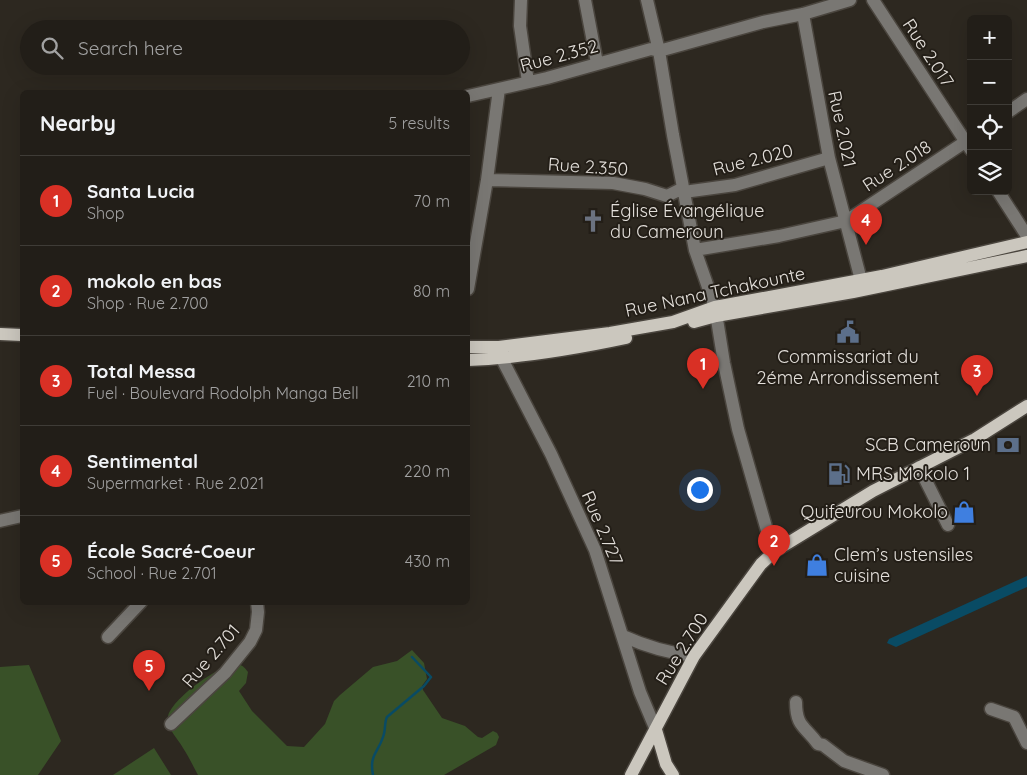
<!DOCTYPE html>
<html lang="en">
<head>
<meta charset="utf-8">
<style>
  :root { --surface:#221e18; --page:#2e2b25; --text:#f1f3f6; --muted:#a2a2a2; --line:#3f3c37; --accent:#d93025 }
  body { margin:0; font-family:Quicksand,sans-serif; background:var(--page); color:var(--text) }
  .controls { position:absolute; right:15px; top:15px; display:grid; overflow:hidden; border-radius:8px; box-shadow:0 5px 20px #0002 }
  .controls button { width:45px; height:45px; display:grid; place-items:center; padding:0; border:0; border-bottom:1px solid var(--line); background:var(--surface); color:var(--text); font:25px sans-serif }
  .you { position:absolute; left:699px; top:489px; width:18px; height:18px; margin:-12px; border:4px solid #fff; border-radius:50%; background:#1a73e8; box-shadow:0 0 0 8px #1a73e833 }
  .badge { display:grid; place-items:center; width:32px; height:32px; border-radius:50%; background:var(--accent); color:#fff; font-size:16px; font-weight:700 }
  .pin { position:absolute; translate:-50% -41px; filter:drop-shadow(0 1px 2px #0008) }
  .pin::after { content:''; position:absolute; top:26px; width:18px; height:15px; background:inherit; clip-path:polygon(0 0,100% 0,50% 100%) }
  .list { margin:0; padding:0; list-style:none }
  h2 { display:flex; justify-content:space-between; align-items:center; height:65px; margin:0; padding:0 20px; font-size:21px }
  h2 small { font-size:16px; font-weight:400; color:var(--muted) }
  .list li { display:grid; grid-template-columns:32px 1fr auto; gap:15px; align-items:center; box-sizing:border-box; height:90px; padding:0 20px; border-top:1px solid var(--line) }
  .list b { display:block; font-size:19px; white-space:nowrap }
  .list p { margin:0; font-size:16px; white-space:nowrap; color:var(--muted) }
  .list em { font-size:16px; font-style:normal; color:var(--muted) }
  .icon { flex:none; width:28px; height:28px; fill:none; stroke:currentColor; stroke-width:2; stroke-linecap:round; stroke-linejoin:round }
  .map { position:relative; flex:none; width:1027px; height:775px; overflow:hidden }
  .search { position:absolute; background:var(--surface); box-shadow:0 5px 20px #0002; left:20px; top:20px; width:450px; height:55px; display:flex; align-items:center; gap:12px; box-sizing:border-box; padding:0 18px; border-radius:28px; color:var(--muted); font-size:19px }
  .panel { position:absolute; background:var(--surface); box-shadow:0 5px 20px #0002; left:20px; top:90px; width:450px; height:515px; border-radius:8px }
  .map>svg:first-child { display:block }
  .green { fill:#395128 }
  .water { fill:#094b64 }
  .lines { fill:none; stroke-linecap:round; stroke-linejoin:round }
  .stream { stroke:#094b64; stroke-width:2.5 }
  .minor-casing { stroke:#4a453e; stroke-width:15 }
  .major-casing { stroke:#4a453e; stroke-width:15 }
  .minor { stroke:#797773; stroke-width:12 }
  .major { stroke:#cbc7be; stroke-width:12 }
  .labels { text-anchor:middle; stroke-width:4; stroke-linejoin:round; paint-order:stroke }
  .street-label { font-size:18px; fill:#e3dfda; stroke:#231e17 }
  .poi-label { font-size:18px; fill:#e3dfda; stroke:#231e17; text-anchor:start }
</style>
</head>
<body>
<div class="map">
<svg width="1027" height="775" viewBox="0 0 1027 775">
  <rect width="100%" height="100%" fill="#2d2820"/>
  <path class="green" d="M412 650 424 663 427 679 422 686 423 690 442 718 465 726 478 737 482 738 493 731 497 733 499 737 496 745 444 775H198C193 766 189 757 183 748 178 738 167 730 168 717 170 700 219 665 236 664 242 664 245 668 248 672L246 683 239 691 252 711 287 746 304 747 325 724 334 701 340 695 373 667 397 661Z
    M29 665 61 741 38 775H0V667Z
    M154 748 171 775H113Z"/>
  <path class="water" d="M1027 576V587L896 647 887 643 889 639Z"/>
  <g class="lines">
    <path class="stream" d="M373 775C369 755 378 753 383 737 386 730 384 723 387 717L424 686 431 677 412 657"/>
    <defs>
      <path id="minor" d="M521 0 520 26 528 82
        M585 0 597 63
        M647 0 659 51 673 135 695 250 715 307 724 363 738 429 772 548 775 551
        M873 0 971 150
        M803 14 829 158 861 280
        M468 96 547 78 651 49 659 51 763 22 803 14 850 0
        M1008 112 1027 99
        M487 180 613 183 645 189 667 196 679 190 684 192 735 185 829 158
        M998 191 1027 236
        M695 250 779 236 846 221 971 138
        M468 289 487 180 499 89
        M499 350 502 359 551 454 595 550 640 692 656 730
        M919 467 948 525
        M0 521 22 516
        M623 636C647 647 668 653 694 656
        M108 637 141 602
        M796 702C796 727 805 726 818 744L823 745 844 761 883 775
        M991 709 1014 717 1027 743
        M171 724 225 673 250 642 256 630 258 612 257 602"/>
      <path id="major" d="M694 322 716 316 853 292 1027 256
        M0 334 22 335
        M468 347H499L610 333 673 322 715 307 882 276 1027 242
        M468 360C521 358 574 349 626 338
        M656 730 666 764 673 775
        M631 775 694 656 761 564 775 551 873 491 975 439 1027 406"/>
    </defs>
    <use href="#minor" class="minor-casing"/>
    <use href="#major" class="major-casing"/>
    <use href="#minor" class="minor"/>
    <use href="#major" class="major"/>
  </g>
  <defs>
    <symbol id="church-bare" viewBox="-9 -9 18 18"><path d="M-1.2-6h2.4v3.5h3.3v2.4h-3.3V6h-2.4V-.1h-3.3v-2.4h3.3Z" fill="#6b7280" stroke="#231e17" stroke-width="2.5" paint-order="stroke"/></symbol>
    <symbol id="civic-bare" viewBox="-9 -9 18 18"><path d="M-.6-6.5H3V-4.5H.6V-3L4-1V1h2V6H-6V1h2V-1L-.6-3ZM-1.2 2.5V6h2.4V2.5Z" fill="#5c6f8a" stroke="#231e17" stroke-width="2.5" paint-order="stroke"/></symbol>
    <symbol id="bank-bare" viewBox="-9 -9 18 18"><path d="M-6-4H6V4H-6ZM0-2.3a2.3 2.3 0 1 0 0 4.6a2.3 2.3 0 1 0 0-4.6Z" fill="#5c6f8a" stroke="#231e17" stroke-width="2.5" paint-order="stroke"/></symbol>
    <symbol id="fuel-bare" viewBox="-9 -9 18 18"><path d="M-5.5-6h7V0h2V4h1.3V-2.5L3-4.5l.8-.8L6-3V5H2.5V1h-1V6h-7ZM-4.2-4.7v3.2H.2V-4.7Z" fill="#5c6f8a" stroke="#231e17" stroke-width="2.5" paint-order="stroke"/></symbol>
    <symbol id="shop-bare" viewBox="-9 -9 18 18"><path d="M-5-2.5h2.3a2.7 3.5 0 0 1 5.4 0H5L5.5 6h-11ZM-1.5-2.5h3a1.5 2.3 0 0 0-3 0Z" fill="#3f7fe0" stroke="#231e17" stroke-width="2.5" paint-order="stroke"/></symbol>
  </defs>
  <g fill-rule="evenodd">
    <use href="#church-bare" x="577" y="205" width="32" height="32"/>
    <use href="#civic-bare" x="832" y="316" width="32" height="32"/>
    <use href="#bank-bare" x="992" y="429" width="32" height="32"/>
    <use href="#fuel-bare" x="823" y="458" width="32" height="32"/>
    <use href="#shop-bare" x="948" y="496" width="32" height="32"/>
    <use href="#shop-bare" x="801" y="549" width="32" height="32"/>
  </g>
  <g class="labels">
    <g class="street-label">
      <text transform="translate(928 53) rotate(57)" y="6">Rue 2.017</text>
      <text transform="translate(559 56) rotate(-15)" y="6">Rue 2.352</text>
      <text transform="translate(842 129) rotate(78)" y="6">Rue 2.021</text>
      <text transform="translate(753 160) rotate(-14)" y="6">Rue 2.020</text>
      <text transform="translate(897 166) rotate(-33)" y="6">Rue 2.018</text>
      <text transform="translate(588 167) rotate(4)" y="6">Rue 2.350</text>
      <text transform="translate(715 292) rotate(-12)" y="6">Rue Nana Tchakounte</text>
      <text transform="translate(602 528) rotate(67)" y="6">Rue 2.727</text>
      <text transform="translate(682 649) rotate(-58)" y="6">Rue 2.700</text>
      <text transform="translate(211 656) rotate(-49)" y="6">Rue 2.701</text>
    </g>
    <g class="poi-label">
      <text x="610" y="217">Église Évangélique<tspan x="610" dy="21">du Cameroun</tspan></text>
      <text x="848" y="363" text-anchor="middle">Commissariat du<tspan x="848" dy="21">2éme Arrondissement</tspan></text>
      <text x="991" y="451" text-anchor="end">SCB Cameroun</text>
      <text x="856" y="480">MRS Mokolo 1</text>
      <text x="948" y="518" text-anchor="end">Quifeurou Mokolo</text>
      <text x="834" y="561">Clem’s ustensiles<tspan x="834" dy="21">cuisine</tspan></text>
    </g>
  </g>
</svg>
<div class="controls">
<button>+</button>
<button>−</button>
<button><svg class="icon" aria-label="locate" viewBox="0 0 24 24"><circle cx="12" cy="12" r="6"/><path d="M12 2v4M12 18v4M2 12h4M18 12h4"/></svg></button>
<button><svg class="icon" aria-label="layers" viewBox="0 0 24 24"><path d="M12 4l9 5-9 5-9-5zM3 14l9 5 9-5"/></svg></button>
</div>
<div class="you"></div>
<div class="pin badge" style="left:703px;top:389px">1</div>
<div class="pin badge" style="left:774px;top:566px">2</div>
<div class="pin badge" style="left:977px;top:396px">3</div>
<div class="pin badge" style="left:866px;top:245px">4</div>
<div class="pin badge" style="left:149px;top:691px">5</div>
<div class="search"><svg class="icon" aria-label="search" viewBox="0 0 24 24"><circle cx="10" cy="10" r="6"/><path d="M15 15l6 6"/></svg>Search here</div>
<section class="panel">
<h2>Nearby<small>5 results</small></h2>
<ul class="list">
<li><span class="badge">1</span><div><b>Santa Lucia</b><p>Shop</p></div><em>70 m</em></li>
<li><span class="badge">2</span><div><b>mokolo en bas</b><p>Shop · Rue 2.700</p></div><em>80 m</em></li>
<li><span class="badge">3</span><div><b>Total Messa</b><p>Fuel · Boulevard Rodolph Manga Bell</p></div><em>210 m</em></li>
<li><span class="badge">4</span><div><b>Sentimental</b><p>Supermarket · Rue 2.021</p></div><em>220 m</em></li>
<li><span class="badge">5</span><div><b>École Sacré-Coeur</b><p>School · Rue 2.701</p></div><em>430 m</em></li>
</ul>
</section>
</div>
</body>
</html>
